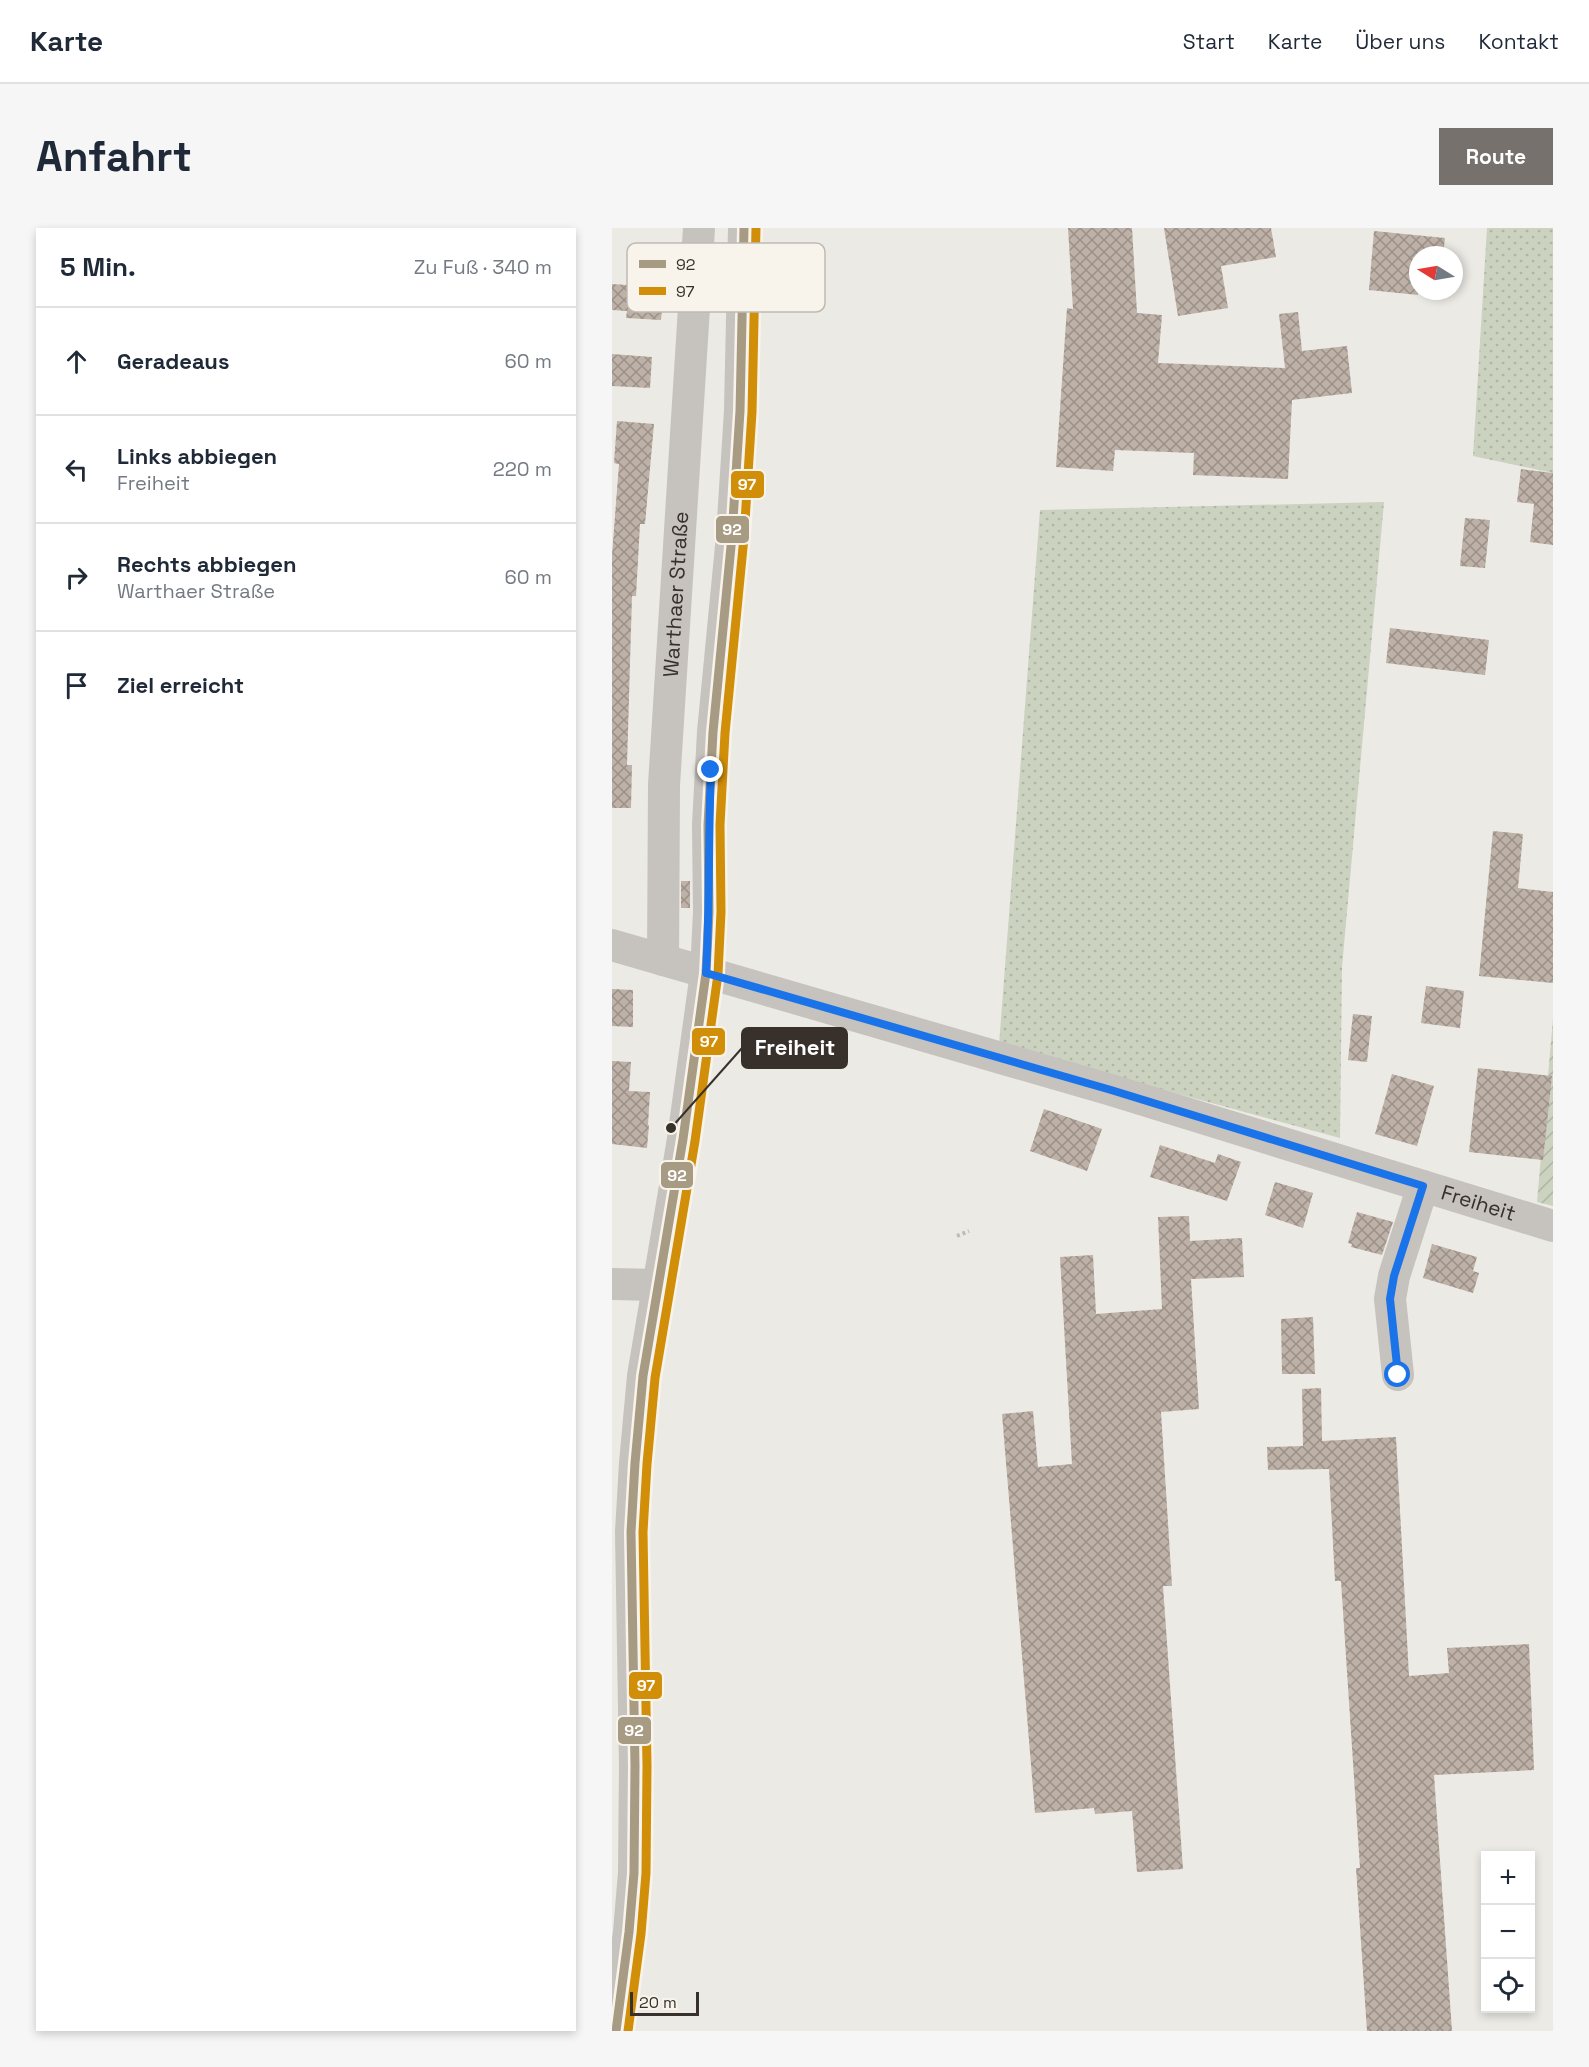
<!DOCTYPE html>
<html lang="de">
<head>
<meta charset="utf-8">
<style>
  :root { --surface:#fff; --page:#f6f6f7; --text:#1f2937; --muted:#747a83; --line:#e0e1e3; --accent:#76716c }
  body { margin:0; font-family:"Space Grotesk",sans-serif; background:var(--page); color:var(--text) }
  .controls { position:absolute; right:18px; bottom:18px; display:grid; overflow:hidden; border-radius:0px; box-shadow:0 3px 9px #0003 }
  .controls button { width:54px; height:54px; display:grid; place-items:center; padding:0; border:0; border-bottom:2px solid var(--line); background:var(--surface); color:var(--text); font:30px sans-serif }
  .compass { position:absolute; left:797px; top:18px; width:54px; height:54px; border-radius:50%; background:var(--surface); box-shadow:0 3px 9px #0003; rotate:281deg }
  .scale { position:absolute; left:18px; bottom:15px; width:69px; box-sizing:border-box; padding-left:6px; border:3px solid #37302b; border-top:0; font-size:16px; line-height:21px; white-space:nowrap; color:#37302b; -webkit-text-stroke:4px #f8f4ec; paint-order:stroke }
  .stop { position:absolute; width:18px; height:18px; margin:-14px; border:4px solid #1a73e8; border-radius:50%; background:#fff }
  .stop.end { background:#1a73e8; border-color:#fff; box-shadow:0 2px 6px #0008 }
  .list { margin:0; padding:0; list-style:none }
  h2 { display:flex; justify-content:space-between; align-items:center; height:78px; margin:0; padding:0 24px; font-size:26px }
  h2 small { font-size:20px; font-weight:400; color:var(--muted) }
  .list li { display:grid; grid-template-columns:39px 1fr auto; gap:18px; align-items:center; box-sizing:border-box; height:108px; padding:0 24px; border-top:2px solid var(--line) }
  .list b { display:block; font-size:22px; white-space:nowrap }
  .list p { margin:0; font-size:20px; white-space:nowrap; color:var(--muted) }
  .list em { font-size:20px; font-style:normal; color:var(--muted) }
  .icon { flex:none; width:33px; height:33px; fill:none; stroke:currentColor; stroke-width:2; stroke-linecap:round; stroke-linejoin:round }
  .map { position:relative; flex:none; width:941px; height:1803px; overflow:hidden; border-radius:0px }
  header { display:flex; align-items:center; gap:36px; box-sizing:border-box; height:84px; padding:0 30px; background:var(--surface); border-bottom:2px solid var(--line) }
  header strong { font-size:28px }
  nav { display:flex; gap:33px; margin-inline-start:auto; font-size:21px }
  .intro { display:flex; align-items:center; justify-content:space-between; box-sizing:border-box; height:144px; padding:0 36px }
  h1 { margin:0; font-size:42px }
  .button { padding:15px 27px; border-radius:0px; background:var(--accent); color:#fff; font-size:21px; font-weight:700 }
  main { display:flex; gap:36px; padding:0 36px }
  aside { flex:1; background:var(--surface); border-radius:0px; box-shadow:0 3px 9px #0003 }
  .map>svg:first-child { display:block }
  .grass { fill:url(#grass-dots) }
  .garden { fill:url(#garden-furrows) }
  .building { fill:url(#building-cross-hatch) }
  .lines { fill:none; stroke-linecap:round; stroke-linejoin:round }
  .path { stroke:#bfbbb5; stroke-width:4; stroke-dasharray:3 3; stroke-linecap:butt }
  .minor { stroke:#c6c2bd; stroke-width:32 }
  .bus-1-casing { stroke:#f8f4ec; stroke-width:14 }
  .bus-2-casing { stroke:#f8f4ec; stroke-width:14 }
  .bus-1 { stroke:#a89b84; stroke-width:9 }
  .bus-2 { stroke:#d18e09; stroke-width:9 }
  .route { stroke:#1a73e8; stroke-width:8 }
  .labels { text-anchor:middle; stroke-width:6; stroke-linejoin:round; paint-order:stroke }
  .street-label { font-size:21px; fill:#37302b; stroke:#f8f4ec }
  .key { fill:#f8f4ec; stroke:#beb9b2; stroke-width:1.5 }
  .key-label { font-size:16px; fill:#37302b }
  .leader { fill:none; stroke:#37302b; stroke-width:2 }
  .callout-dot { fill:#37302b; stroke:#f8f4ec; stroke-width:2 }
  .callout { fill:#37302b; stroke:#37302b; stroke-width:2 }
  .callout-label { font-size:22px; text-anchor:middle; font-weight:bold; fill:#fff }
  .line-badge { stroke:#f8f4ec; stroke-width:2 }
  .badge-label { font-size:16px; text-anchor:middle; font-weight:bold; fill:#fff }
</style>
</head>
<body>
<header>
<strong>Karte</strong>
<nav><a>Start</a><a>Karte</a><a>Über uns</a><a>Kontakt</a></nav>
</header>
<div class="intro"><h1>Anfahrt</h1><a class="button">Route</a></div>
<main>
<aside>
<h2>5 Min.<small>Zu Fuß · 340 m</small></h2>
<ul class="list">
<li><svg class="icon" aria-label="ahead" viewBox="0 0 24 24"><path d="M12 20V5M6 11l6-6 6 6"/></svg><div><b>Geradeaus</b></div><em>60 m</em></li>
<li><svg class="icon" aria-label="left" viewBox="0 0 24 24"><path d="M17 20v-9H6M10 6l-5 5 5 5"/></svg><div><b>Links abbiegen</b><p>Freiheit</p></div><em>220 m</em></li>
<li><svg class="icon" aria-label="right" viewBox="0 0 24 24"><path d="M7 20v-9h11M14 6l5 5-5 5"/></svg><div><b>Rechts abbiegen</b><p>Warthaer Straße</p></div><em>60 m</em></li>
<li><svg class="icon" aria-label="arrive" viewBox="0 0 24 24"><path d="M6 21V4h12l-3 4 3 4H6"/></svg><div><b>Ziel erreicht</b></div></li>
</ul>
</aside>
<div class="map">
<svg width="941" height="1803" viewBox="0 0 941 1803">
  <defs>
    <pattern id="grass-dots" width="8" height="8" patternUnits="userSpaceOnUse" patternTransform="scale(1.5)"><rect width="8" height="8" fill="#cbd2bf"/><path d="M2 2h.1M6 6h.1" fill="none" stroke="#afb5a4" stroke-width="1.8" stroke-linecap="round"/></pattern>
    <pattern id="garden-furrows" width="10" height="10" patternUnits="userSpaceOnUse" patternTransform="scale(1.5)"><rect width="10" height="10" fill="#cbd2bf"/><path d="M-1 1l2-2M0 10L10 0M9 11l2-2" fill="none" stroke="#afb5a4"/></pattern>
    <pattern id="building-cross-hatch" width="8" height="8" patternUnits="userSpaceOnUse" patternTransform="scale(1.5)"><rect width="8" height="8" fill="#beb1a7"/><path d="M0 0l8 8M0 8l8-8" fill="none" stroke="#9b9088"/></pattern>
  </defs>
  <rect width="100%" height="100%" fill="#eceae4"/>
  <path class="grass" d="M875 0H941V245L861 228Z
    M772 274 730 739 728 910 387 817 428 282Z"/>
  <path class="garden" d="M941 791V978L925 974Z"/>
  <path class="building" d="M456 0H520L525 85 550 87 546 135 673 140 667 86 686 84 690 123 735 118 740 165 680 172 676 251 581 247 582 225 503 222 501 243 444 239 455 80 461 81Z
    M552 0H659L664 29 609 38 616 80 566 88Z
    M762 3 833 10 831 27H806V67L757 62Z
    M0 56 45 59V70H51L49 92 14 90 15 83 0 82Z
    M0 126 40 129 38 160 0 158Z
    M5 193 42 196 33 296H28L24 368H20L15 537H20L19 580H0V327L7 236 2 235Z
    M909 241 941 245V317L918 314 922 276 905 274Z
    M853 290 878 292 873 340 848 338Z
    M778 400 877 412 873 447 774 435Z
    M881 603 911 606 906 660 941 664V755L867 748Z
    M69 653H78V680H69Z
    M814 758 852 763 848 800 809 795Z
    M0 761 21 762V799L0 798Z
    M741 786 760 788 755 834 736 832Z
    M0 833 19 834 17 863 38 864 36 897H37L35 920 0 916Z
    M866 840 940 848 931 932 857 924Z
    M780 846 822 858 805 918 763 906Z
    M432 881 490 901 475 943 418 923Z
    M548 917 603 935 606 926 629 934 615 973 538 949Z
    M663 954 701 965 691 1000 653 987Z
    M745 984 781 994 770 1027 739 1019 740 1016 736 1015Z
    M577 988 578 1013 630 1010 632 1049 579 1051 587 1181 549 1184 560 1358H551L571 1641 525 1644 520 1583 483 1586 482 1580 423 1585 390 1186 421 1183 426 1239 460 1236 448 1029 481 1027 484 1086 550 1081 546 989Z
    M820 1016 865 1029 861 1043 867 1045 861 1065 811 1050Z
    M701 1089 703 1146H670L669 1091Z
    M709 1160 710 1213 784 1209 797 1448 837 1445 835 1420 917 1416 922 1542 822 1547 840 1803H755L744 1640H748L729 1353H723L717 1241 656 1242 655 1219 691 1218 690 1161Z"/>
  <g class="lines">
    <path class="path" d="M345 1008 357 1003"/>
    <g class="minor">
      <path id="s1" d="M0 717 499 862 941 998"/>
      <path id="s2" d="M51 732 52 557 87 0"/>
      <path d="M0 1056 46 1057"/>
      <path d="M786 1147 778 1071 782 1048 811 958"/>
      <path d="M4 1803 17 1704 22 1645 23 1538 19 1304 23 1235 31 1148 71 911 94 745 97 684 96 597 101 504 120 308 128 183 132 0"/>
    </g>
    <defs>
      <path id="bus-1" d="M4 1803 17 1704 22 1645 23 1538 19 1304 23 1235 31 1148 71 911 94 745 97 684 96 597 101 504 120 308 128 183 132 0"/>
      <path id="bus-2" d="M16 1803 29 1706 34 1645 35 1538 31 1304 35 1236 43 1150 83 913 106 746 109 684 108 597 113 505 132 309 140 184 144 0"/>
    </defs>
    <use href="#bus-1" class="bus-1-casing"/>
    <use href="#bus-2" class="bus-2-casing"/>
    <use href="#bus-1" class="bus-1"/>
    <use href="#bus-2" class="bus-2"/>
  </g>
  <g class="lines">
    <path class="route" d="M99 542C96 610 98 678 94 745L499 862 811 958 782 1048 778 1071 786 1147"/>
  </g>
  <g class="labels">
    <g class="street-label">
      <text dy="7" stroke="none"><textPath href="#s2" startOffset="366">Warthaer Straße</textPath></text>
      <text dy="7" stroke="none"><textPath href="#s1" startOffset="904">Freiheit</textPath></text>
    </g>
  </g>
  <rect x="15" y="15" width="198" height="69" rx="9" class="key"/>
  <rect x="27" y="32" width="27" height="8" fill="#a89b84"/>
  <rect x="27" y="59" width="27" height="8" fill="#d18e09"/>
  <g class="key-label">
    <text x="64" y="42">92</text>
    <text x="64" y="69">97</text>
  </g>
  <path class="leader" d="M59 900L130 820"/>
  <circle class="callout-dot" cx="59" cy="900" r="6"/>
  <rect class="callout" x="130" y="800" width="105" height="40" rx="6"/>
  <g class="callout-label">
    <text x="183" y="827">Freiheit</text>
  </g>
  <g class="line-badge">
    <rect x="118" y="242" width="35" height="29" rx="6" fill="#d18e09"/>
    <rect x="103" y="287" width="35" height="29" rx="6" fill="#a89b84"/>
    <rect x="79" y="799" width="35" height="29" rx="6" fill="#d18e09"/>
    <rect x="48" y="933" width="34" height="28" rx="6" fill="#a89b84"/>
    <rect x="16" y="1443" width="35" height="29" rx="6" fill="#d18e09"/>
    <rect x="5" y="1488" width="35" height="29" rx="6" fill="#a89b84"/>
  </g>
  <g class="badge-label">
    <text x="135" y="262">97</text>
    <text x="120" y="307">92</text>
    <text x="97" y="819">97</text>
    <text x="65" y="953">92</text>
    <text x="34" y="1463">97</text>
    <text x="22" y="1508">92</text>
  </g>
</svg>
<div class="controls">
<button>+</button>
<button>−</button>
<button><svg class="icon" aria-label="locate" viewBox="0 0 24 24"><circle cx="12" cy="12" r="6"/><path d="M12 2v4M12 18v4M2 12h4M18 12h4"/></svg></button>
</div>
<svg class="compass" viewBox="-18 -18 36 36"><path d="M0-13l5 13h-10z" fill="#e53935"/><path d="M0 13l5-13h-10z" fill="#747a83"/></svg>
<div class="scale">20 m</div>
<div class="stop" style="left:786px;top:1147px"></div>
<div class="stop end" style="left:99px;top:542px"></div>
</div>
</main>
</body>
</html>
